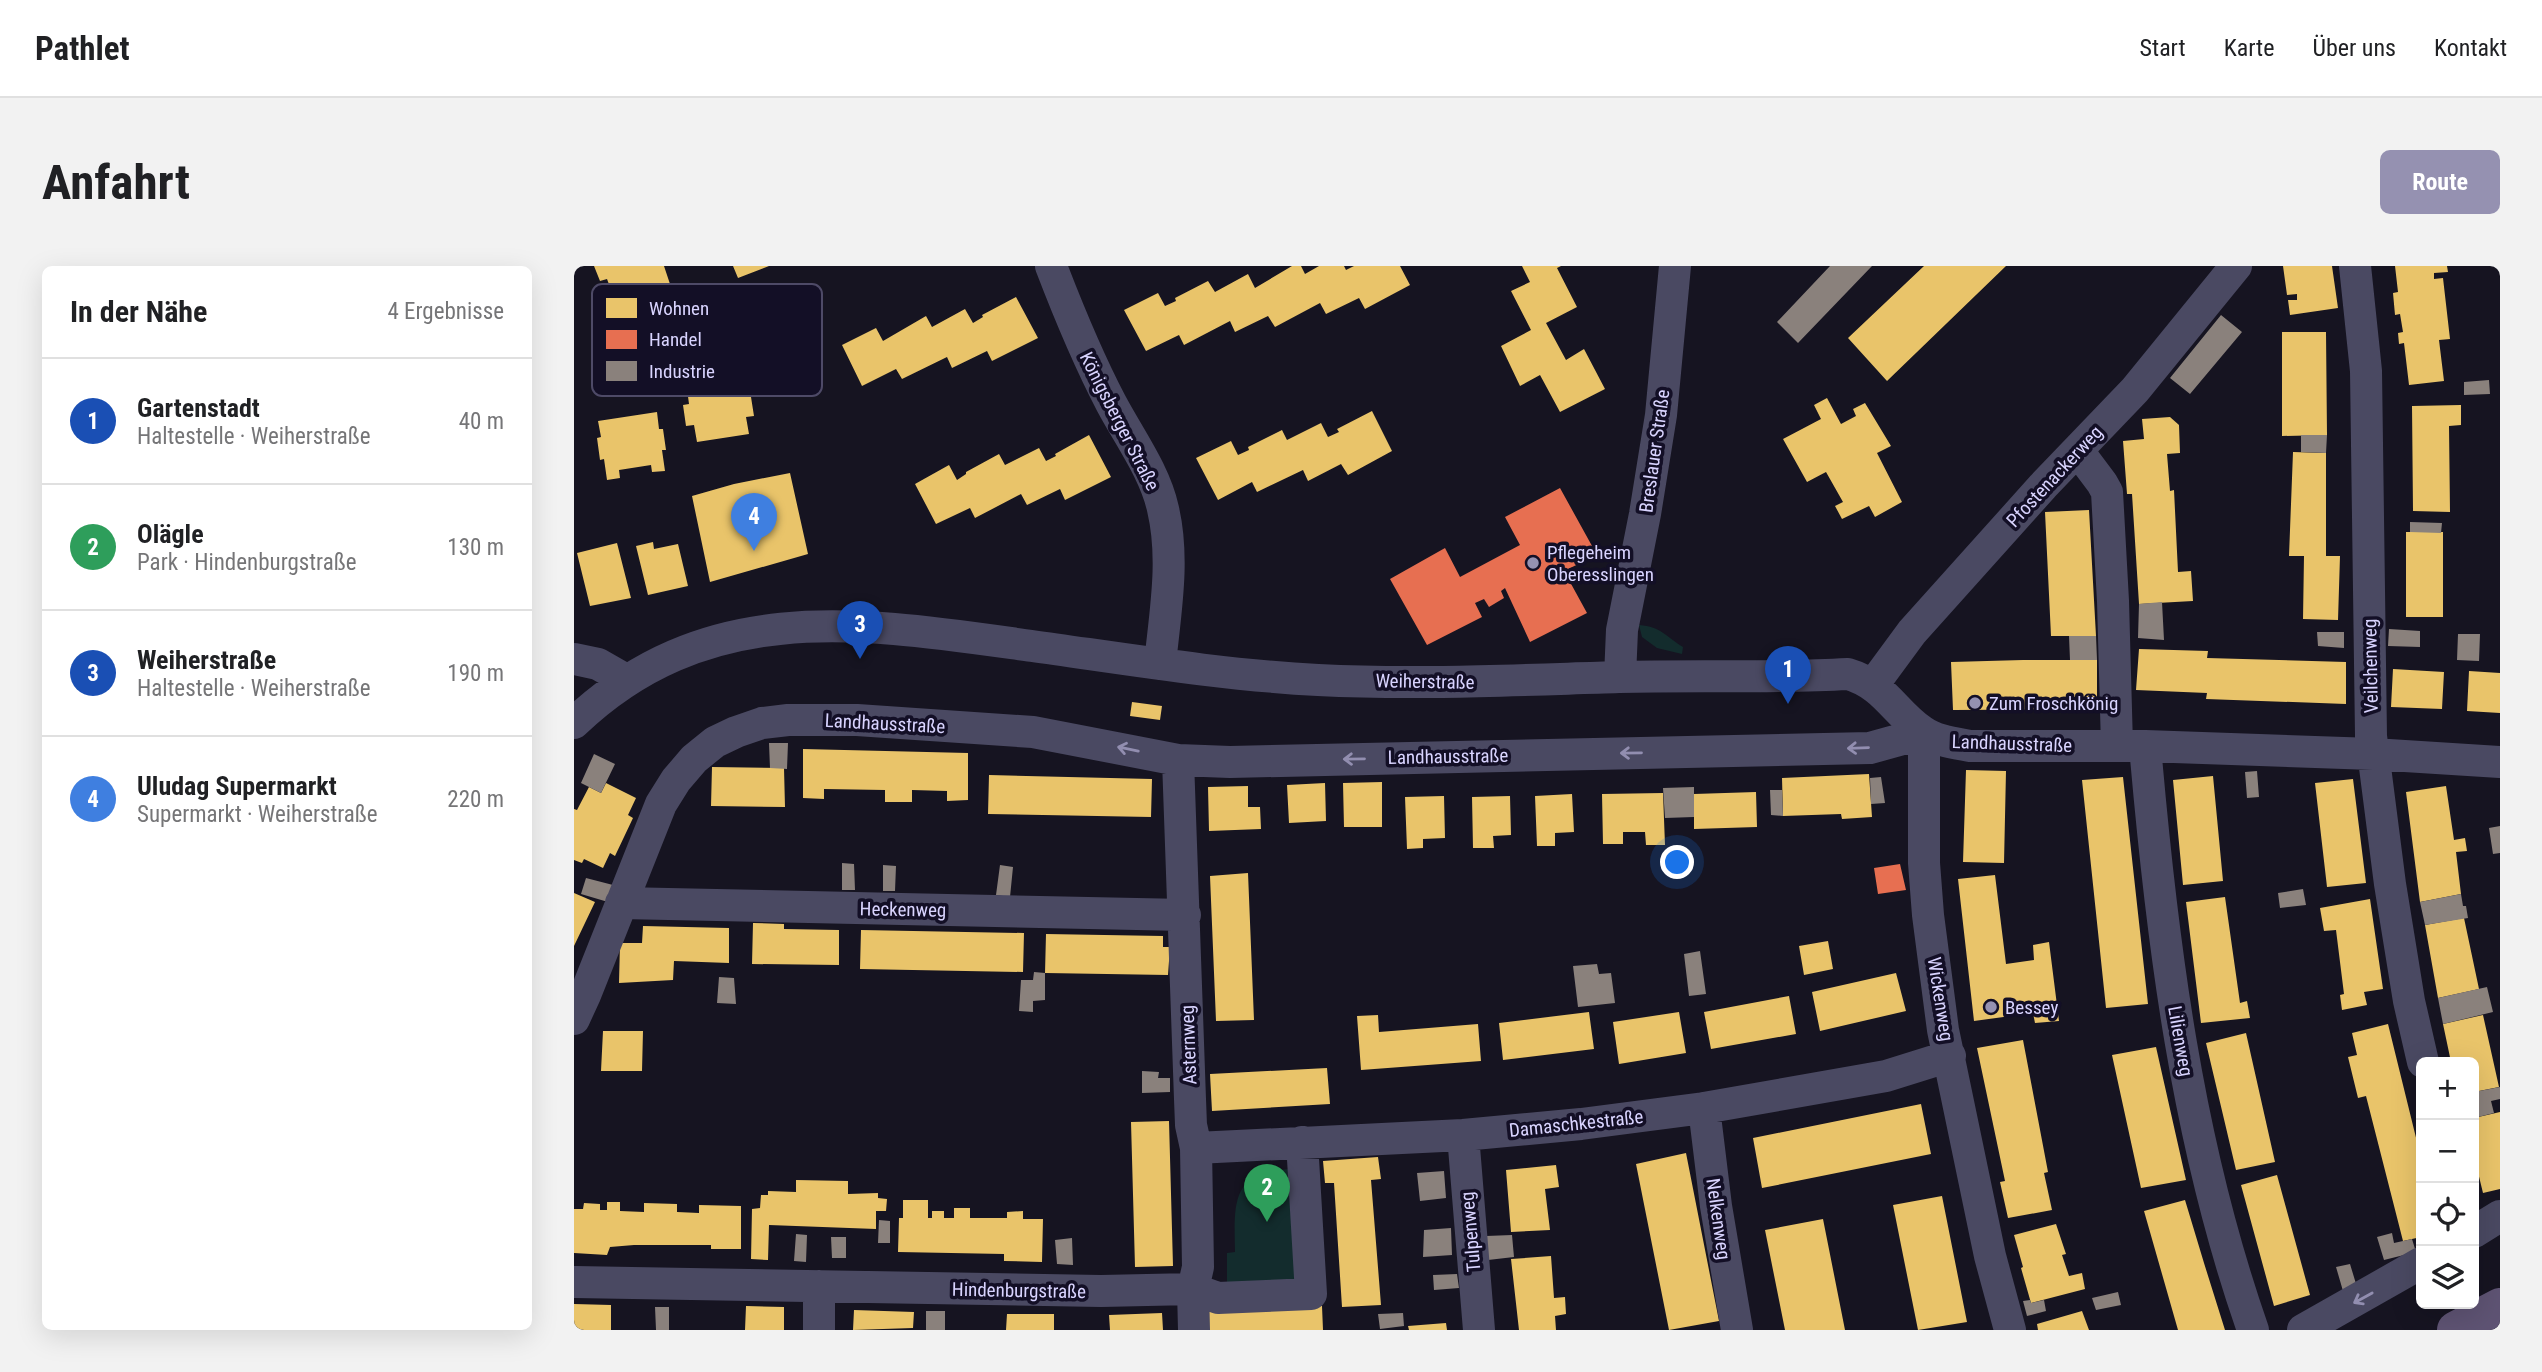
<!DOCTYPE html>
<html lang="de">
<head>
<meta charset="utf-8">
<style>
  :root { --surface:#fff; --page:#f2f2f2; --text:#202124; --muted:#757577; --line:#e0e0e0; --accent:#9591b1 }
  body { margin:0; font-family:"Roboto Condensed",sans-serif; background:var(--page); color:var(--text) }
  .controls { position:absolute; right:21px; bottom:21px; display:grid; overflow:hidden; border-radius:10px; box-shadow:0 7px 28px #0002 }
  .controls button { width:63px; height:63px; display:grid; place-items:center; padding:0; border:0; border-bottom:2px solid var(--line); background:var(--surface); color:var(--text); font:35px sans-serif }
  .you { position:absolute; left:1104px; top:597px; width:24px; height:24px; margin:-18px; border:5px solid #fff; border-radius:50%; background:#1a73e8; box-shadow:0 0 0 10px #1a73e833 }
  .badge { display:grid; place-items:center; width:46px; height:46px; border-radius:50%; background:var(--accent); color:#fff; font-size:23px; font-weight:700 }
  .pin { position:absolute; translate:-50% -58px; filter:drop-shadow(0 2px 4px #0008) }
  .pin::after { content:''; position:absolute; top:37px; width:24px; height:21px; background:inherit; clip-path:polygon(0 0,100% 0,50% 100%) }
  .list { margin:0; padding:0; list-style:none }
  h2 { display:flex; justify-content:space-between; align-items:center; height:91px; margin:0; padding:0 28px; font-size:30px }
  h2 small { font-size:23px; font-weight:400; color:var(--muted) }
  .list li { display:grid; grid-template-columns:46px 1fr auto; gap:21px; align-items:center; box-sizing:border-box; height:126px; padding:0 28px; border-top:2px solid var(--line) }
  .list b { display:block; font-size:26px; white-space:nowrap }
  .list p { margin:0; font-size:23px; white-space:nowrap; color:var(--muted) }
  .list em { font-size:23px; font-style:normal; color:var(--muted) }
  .icon { flex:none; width:38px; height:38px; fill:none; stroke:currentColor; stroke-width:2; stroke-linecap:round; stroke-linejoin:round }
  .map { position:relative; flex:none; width:1926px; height:1064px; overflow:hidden; border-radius:10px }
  header { display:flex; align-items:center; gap:42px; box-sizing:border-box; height:98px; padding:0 35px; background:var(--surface); border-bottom:2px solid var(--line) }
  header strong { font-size:33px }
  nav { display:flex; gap:38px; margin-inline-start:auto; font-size:24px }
  .intro { display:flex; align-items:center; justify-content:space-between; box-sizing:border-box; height:168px; padding:0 42px }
  h1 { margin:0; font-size:49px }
  .button { padding:18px 32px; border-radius:10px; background:var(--accent); color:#fff; font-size:24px; font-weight:700 }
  main { display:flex; gap:42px; padding:0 42px }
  aside { flex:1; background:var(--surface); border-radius:10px; box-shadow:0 7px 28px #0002 }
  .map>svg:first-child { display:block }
  .green { fill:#132c2d }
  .homes { fill:#e9c46a }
  .shops { fill:#e76f51 }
  .industry { fill:#8a817c }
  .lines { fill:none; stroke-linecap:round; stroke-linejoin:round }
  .minor { stroke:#4a4962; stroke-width:32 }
  .major { stroke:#5e5373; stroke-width:38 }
  .oneway { stroke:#928eb0 }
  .poi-dot { fill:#9591b1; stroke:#130f26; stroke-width:2.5 }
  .labels { text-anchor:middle; stroke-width:7; stroke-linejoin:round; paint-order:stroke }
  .street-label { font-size:19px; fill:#d9d4ff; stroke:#130f26 }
  .poi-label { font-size:19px; fill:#d9d4ff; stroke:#130f26; text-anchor:start }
  .key { fill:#130f26; stroke:#4e4a67; stroke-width:2 }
  .key-label { font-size:19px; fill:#d9d4ff }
</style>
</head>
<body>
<header>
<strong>Pathlet</strong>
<nav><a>Start</a><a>Karte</a><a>Über uns</a><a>Kontakt</a></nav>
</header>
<div class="intro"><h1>Anfahrt</h1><a class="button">Route</a></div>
<main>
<aside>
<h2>In der Nähe<small>4 Ergebnisse</small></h2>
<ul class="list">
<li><span class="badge" style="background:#1a4fb4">1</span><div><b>Gartenstadt</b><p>Haltestelle · Weiherstraße</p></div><em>40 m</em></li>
<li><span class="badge" style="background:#2e9e5b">2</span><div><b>Olägle</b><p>Park · Hindenburgstraße</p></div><em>130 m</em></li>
<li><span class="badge" style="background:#1a4fb4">3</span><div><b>Weiherstraße</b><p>Haltestelle · Weiherstraße</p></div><em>190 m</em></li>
<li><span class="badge" style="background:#3f7fe0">4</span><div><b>Uludag Supermarkt</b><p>Supermarkt · Weiherstraße</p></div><em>220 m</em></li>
</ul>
</aside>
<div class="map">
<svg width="1926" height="1064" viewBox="0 0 1926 1064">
  <rect width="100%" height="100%" fill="#161421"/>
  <path class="green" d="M1065 359C1088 361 1091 370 1109 381L1108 388 1083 382 1068 371Z
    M720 903 725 1015 653 1025V987L661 986C660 935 657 904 720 903Z"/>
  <path class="homes" d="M20 0H90L96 18 42 37 33 13 26 15Z
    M159 0H195L164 12Z
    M718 0H727L731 8 745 0H770L772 4 780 0H826L836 19 791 43 785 32 752 48 746 37 701 61 694 50 661 66 656 55 610 79 605 69 572 85 550 44 584 27 591 40 602 35 601 32 634 15 641 26 674 8 681 22Z
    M948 0H987L983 2 1003 41 972 57 992 94 1010 83 1031 123 986 146 966 109 946 120 927 80 957 64 937 25 956 16Z
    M1350 0H1432L1313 115 1274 72Z
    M1709 0H1758L1764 42 1716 49 1714 34H1723V28L1713 29Z
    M1821 0H1873L1874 6 1860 7V13L1869 12 1876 73 1865 74 1870 115 1835 119 1830 77 1825 78 1824 67 1829 66 1826 48 1821 49 1819 27 1824 26Z
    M442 31 464 72 418 95 413 85 378 102 373 91 328 113 322 103 288 120 268 79 302 62 309 75 352 50 358 61 391 43 399 57 409 51 408 49Z
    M1708 66H1752L1753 169 1708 170Z
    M169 114 172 131H177L180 150 172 151 175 168 123 176 120 159 112 160 109 139 115 138 113 123Z
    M1253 132 1267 158 1282 150 1279 143 1291 137 1317 180 1303 187 1328 236 1301 251 1295 240 1268 253 1261 240 1269 236 1252 206 1233 216 1209 173 1247 153 1240 139Z
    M1887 139V159L1875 160 1876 246 1839 245 1838 140Z
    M798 145 818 185 774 209 767 198 734 215 729 204 683 226 678 216 644 234 622 192 657 175 664 189 675 184 674 181 708 164 713 174 747 157 754 171 765 166 763 163Z
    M83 146 85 163H89L92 184H88L91 205 78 206 77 199 45 204 46 212 33 214 30 193 26 194 23 172 27 171 24 155Z
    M1596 151 1605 159 1606 187 1593 188 1596 225 1600 224 1604 306 1617 305 1619 335 1565 338 1558 228H1553L1549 175 1570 173 1568 153Z
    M515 169 537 211 491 234 486 223 453 239 447 228 401 252 396 242 362 258 341 218 375 199 383 214 392 208V206L425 188 431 199 465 182 472 195 482 190 481 188Z
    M1719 186 1752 187V290H1766L1764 354 1729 353 1730 290H1715Z
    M216 207 234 288 136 316 118 230 160 218Z
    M1515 244 1522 370H1477L1471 246Z
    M1832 266H1869V351H1832Z
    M79 276 80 283 104 278 114 320 74 329 62 280Z
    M43 277 57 332 16 340 3 287Z
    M1565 383 1634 385 1633 392 1772 396V438L1632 433 1633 427 1562 424Z
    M1449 394H1523V443L1379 444 1377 396Z
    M1819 403 1870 406 1868 443 1817 441Z
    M1895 405 1926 407V447L1893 445Z
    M558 436 588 440 586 454 556 450Z
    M229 483 394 487V534L373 535V525L338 524V536H311V524L250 523V533L229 532Z
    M138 501 210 502 211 541 137 540Z
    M1392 504 1432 505 1430 597 1389 596Z
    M1295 508 1298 551 1268 553 1267 548 1209 550 1208 512Z
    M415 509 578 513 577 551 414 548Z
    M1639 510 1649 615 1609 619 1599 514Z
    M1549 511 1574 738 1532 742 1508 514Z
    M1779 513 1792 617 1753 621 1741 517Z
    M808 516V561H770L769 517Z
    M32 517 62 532 54 549 59 552 41 590 36 587 29 602 10 593 8 597 0 594V543L3 544 15 521 27 527Z
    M751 517 752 555 715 557 713 519Z
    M674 520V541H686L687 563 635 565 634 521Z
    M1872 520 1880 574 1891 572 1893 585 1882 586 1887 628 1846 636 1832 526Z
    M1182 526 1183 561 1120 563V528Z
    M1089 527 1091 579H1072L1071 566H1049V578H1029L1028 528Z
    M998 528 1000 566 981 567V580H963L961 530Z
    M870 530 871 572 849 573V582L833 583 831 531Z
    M936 530 937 569 919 570 920 582H899L898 531Z
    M674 607 680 754 642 755 636 610Z
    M1421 609 1432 698 1460 694 1459 679 1475 676 1485 755 1461 757 1459 747 1400 755 1384 613Z
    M0 627 21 636 0 680Z
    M1651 631 1666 737 1673 735 1676 752 1627 757 1612 636Z
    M1796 633 1809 723 1790 726 1793 739 1768 744 1766 729 1770 728 1762 664 1750 665 1746 642Z
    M1890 652 1905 723 1864 732 1851 659Z
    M179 657 210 658V663L265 664V699L178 698Z
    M69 660 155 662V697L100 695 99 714 45 717 46 677H68Z
    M287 664 450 667 449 706 286 703Z
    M472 668 589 670V681H596L594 709 471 707Z
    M1254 675 1259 703 1230 709 1225 680Z
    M1322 707 1332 745 1246 765 1238 726Z
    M1215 730 1222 768 1137 783 1130 746Z
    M1015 746 1020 783 929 794 925 757Z
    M1105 746 1112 787 1045 798 1039 756Z
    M804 749 805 766 904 758 907 795 787 804 783 750Z
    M1909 749 1925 821 1900 826V796H1877L1869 758Z
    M1814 758 1847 892V971L1829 975 1792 830 1784 832 1774 791 1783 789 1778 767Z
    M29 765H69L68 805H27Z
    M1672 767 1701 896 1662 904 1632 777Z
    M1449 774 1474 906 1470 907 1478 944 1434 952 1426 916 1431 915 1403 782Z
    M1582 781 1612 914 1567 922 1538 789Z
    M753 802 756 838 638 845 636 808Z
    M1347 838 1357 888 1188 922 1179 872Z
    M1926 846V923L1909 927 1900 890V852Z
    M595 855 599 1000 561 1001 557 856Z
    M1112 887 1145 1055 1095 1064 1062 898Z
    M804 891 807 913 797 914 807 1039 768 1041 760 917H751L749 895Z
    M982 899 985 921 971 923 976 964 937 966 932 904Z
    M1703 909 1736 1029 1700 1040 1667 919Z
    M222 914 274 915V928L304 927V932L313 933 312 945H302V963L195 959 194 994 177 993 178 943 186 942 187 929H194V925L222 926Z
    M1368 930 1393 1056 1344 1064 1319 939Z
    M329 934H354V952H358V945H370V952H380V942H396V952H433V946L449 945V953H469L468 996 430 995V988L324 986 325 952H329Z
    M1611 934 1630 997 1651 1064H1604L1570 945Z
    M33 936H46V945L70 946V937L103 938V946L125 947V939L167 940V983H137V979H60L36 981 33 989 0 987V943H9L10 937 26 938V944H33Z
    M1249 953 1271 1064H1211L1191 964Z
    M1482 958 1492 988 1488 989 1495 1010 1508 1007 1511 1023 1457 1037 1447 1002 1449 1001 1440 969Z
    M977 990 980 1032 991 1031 992 1048 981 1050 982 1064H945L937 993Z
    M0 1038 37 1039V1064H0Z
    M172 1040 210 1041V1064H171Z
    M748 1040 749 1064H633L632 1044Z
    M280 1044 340 1046 339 1062 279 1064Z
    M1508 1045 1515 1064H1464L1463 1058Z
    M588 1047 589 1064H536L535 1049Z
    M433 1048H480V1064H432Z
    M872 1057 873 1064H835L834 1060Z"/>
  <path class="shops" d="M986 222 1023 289 990 305 1013 347 956 376 931 322 927 325 930 332 915 341 910 333 901 337 908 351 853 379 816 313 871 282 886 311 946 279 931 251Z
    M1326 598 1332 624 1304 628 1300 602Z"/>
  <path class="industry" d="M1256 0H1298L1224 77 1203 56Z
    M1647 49 1668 66 1616 128 1596 112Z
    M1915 114 1916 128 1890 129V116Z
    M1727 169H1753L1752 187 1727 186Z
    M1836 256 1868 257 1867 267 1836 266Z
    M1588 336 1590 374 1564 372 1565 338Z
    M1815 363 1846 365V381L1814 380Z
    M1743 366H1770V382L1744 380Z
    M1884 368H1906L1905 395 1883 394Z
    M1495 370H1522L1523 394H1496Z
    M195 477H214L213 503 196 502Z
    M20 488 41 498 27 527 7 517Z
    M1683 505 1685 531 1673 532 1671 506Z
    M1307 511 1311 537 1297 538 1296 512Z
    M1120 521V551L1091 552 1089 522Z
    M1196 524H1208L1209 550 1197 549Z
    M1926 560V587L1919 588 1915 562Z
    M268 597 280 598 281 624H268Z
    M309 599 322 600 321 625H309Z
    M426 599 439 601 436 631 422 629Z
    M12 612 39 619 34 636 7 628Z
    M1729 623 1732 639 1706 642 1704 627Z
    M1887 628 1889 640H1892L1894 652 1851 659 1846 636Z
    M1126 685 1132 728 1115 730 1110 688Z
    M1023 698 1025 708 1037 707 1041 737 1004 741 999 700Z
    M460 706 471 707V734L459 735V746L445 745 447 714H459Z
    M145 711 160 712 162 738 143 737Z
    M1913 721 1919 746 1869 758 1864 732Z
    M568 805 585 806 584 812H596V826L568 827Z
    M1926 821V833L1917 835 1920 847 1900 852V826Z
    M870 905 872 932 846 935 843 907Z
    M305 954 316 955V977H304Z
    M877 962 878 989 849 991 850 964Z
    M1818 967 1820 977 1838 973 1842 986 1810 994 1803 971Z
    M222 968 233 969 232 996 220 995Z
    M938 969 940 991 914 994 912 970Z
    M257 971H272V992H258Z
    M498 972 499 999 483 998 481 974Z
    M1776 998 1783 1021 1769 1025 1762 1001Z
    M883 1008 885 1022 860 1024 859 1009Z
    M1544 1026 1547 1039 1522 1044 1518 1032Z
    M1456 1034 1457 1037 1470 1034 1472 1045 1453 1050 1449 1035Z
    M81 1041H95V1064H82Z
    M352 1045H371V1064H352Z
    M829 1047 830 1060 806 1063 804 1048Z"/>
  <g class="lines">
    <path class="minor" d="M477 0C495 47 514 93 537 137 555 171 581 206 589 243 601 294 591 347 586 398
      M1781 0 1792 105 1797 470 1816 618 1835 735 1849 796
      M1504 185 1528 217 1533 226 1539 335 1543 480
      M0 393 24 398 52 414
      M1046 411 1048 364 1071 248 1087 149 1101 0
      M1299 419 1338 366 1469 220 1561 124 1662 0
      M0 457C134 329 291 357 458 380 552 393 648 409 744 414 844 419 944 414 1045 411 1121 409 1197 412 1274 408 1311 419 1320 446 1348 465 1362 475 1380 477 1396 480H1571L1799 488 1926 496
      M1350 467V597L1354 649 1369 764 1416 990 1436 1064
      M1571 480C1588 677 1613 876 1679 1064
      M604 494 616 833 617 859 622 882 624 1001 619 1023 620 1064
      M47 637 611 649
      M0 753 11 729 87 538 102 514 120 493 141 476 162 466 188 457 214 454H283L459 466 604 494 656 496 1296 482 1350 467
      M1130 842 1142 940 1163 1064
      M889 869 905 1064
      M622 882 889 869 1007 858 1130 842 1312 810 1376 790
      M1900 966 1926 950
      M0 1016 527 1025 619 1023 644 1032 737 1028 728 876
      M245 1064V1020
      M1729 1064 1847 997"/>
    <path class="major" d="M1882 1064 1926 1041"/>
  </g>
  <defs><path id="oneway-shaft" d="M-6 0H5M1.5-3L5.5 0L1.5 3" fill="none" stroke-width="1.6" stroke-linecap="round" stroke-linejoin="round" transform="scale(1.75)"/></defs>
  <g class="oneway">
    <use href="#oneway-shaft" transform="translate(1284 482) rotate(178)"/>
    <use href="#oneway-shaft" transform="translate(554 483) rotate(-168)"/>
    <use href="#oneway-shaft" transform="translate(1057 487) rotate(179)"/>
    <use href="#oneway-shaft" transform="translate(780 493) rotate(179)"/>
    <use href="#oneway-shaft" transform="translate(1789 1032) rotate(151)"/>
  </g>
  <g class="poi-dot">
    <circle cx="959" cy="297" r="7"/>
    <circle cx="1401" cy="437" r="7"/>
    <circle cx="1417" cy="741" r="7"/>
  </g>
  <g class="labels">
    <g class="street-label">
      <text transform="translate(546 155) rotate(63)" y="7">Königsberger Straße</text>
      <text transform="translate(1080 185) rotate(-82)" y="7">Breslauer Straße</text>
      <text transform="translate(1480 210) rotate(-47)" y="7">Pfostenackerweg</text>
      <text transform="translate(1796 400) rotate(-91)" y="7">Veilchenweg</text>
      <text transform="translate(851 415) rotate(1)" y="7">Weiherstraße</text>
      <text transform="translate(311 457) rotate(3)" y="7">Landhausstraße</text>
      <text transform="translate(1438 477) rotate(2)" y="7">Landhausstraße</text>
      <text transform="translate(874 490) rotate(-1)" y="7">Landhausstraße</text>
      <text transform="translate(329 643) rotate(1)" y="7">Heckenweg</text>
      <text transform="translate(1367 733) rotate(81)" y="7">Wickenweg</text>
      <text transform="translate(1607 775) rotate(80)" y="7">Lilienweg</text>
      <text transform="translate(614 779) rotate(-92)" y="7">Asternweg</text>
      <text transform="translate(1002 857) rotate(-6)" y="7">Damaschkestraße</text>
      <text transform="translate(1145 953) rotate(82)" y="7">Nelkenweg</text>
      <text transform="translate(896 966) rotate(-95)" y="7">Tulpenweg</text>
      <text transform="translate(445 1024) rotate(1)" y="7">Hindenburgstraße</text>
    </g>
    <g class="poi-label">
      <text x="973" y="293">Pflegeheim<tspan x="973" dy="22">Oberesslingen</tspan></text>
      <text x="1415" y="444">Zum Froschkönig</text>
      <text x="1431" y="748">Bessey</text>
    </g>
  </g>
  <rect x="18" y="18" width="230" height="112" rx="10" class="key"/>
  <rect x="32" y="32" width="31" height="20" fill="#e9c46a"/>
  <rect x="32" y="64" width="31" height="19" fill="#e76f51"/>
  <rect x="32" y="95" width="31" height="20" fill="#8a817c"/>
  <g class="key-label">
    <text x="75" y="49">Wohnen</text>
    <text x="75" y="80">Handel</text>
    <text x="75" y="112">Industrie</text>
  </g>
</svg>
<div class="controls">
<button>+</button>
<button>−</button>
<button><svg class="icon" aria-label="locate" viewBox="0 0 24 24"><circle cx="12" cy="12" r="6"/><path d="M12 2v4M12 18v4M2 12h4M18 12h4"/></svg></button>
<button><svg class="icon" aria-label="layers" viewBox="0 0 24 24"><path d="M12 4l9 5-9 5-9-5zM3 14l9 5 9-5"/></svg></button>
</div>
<div class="you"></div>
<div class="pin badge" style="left:1214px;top:438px;background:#1a4fb4">1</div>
<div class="pin badge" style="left:693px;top:956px;background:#2e9e5b">2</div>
<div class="pin badge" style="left:286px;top:393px;background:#1a4fb4">3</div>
<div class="pin badge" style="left:180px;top:285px;background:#3f7fe0">4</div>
</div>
</main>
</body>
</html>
